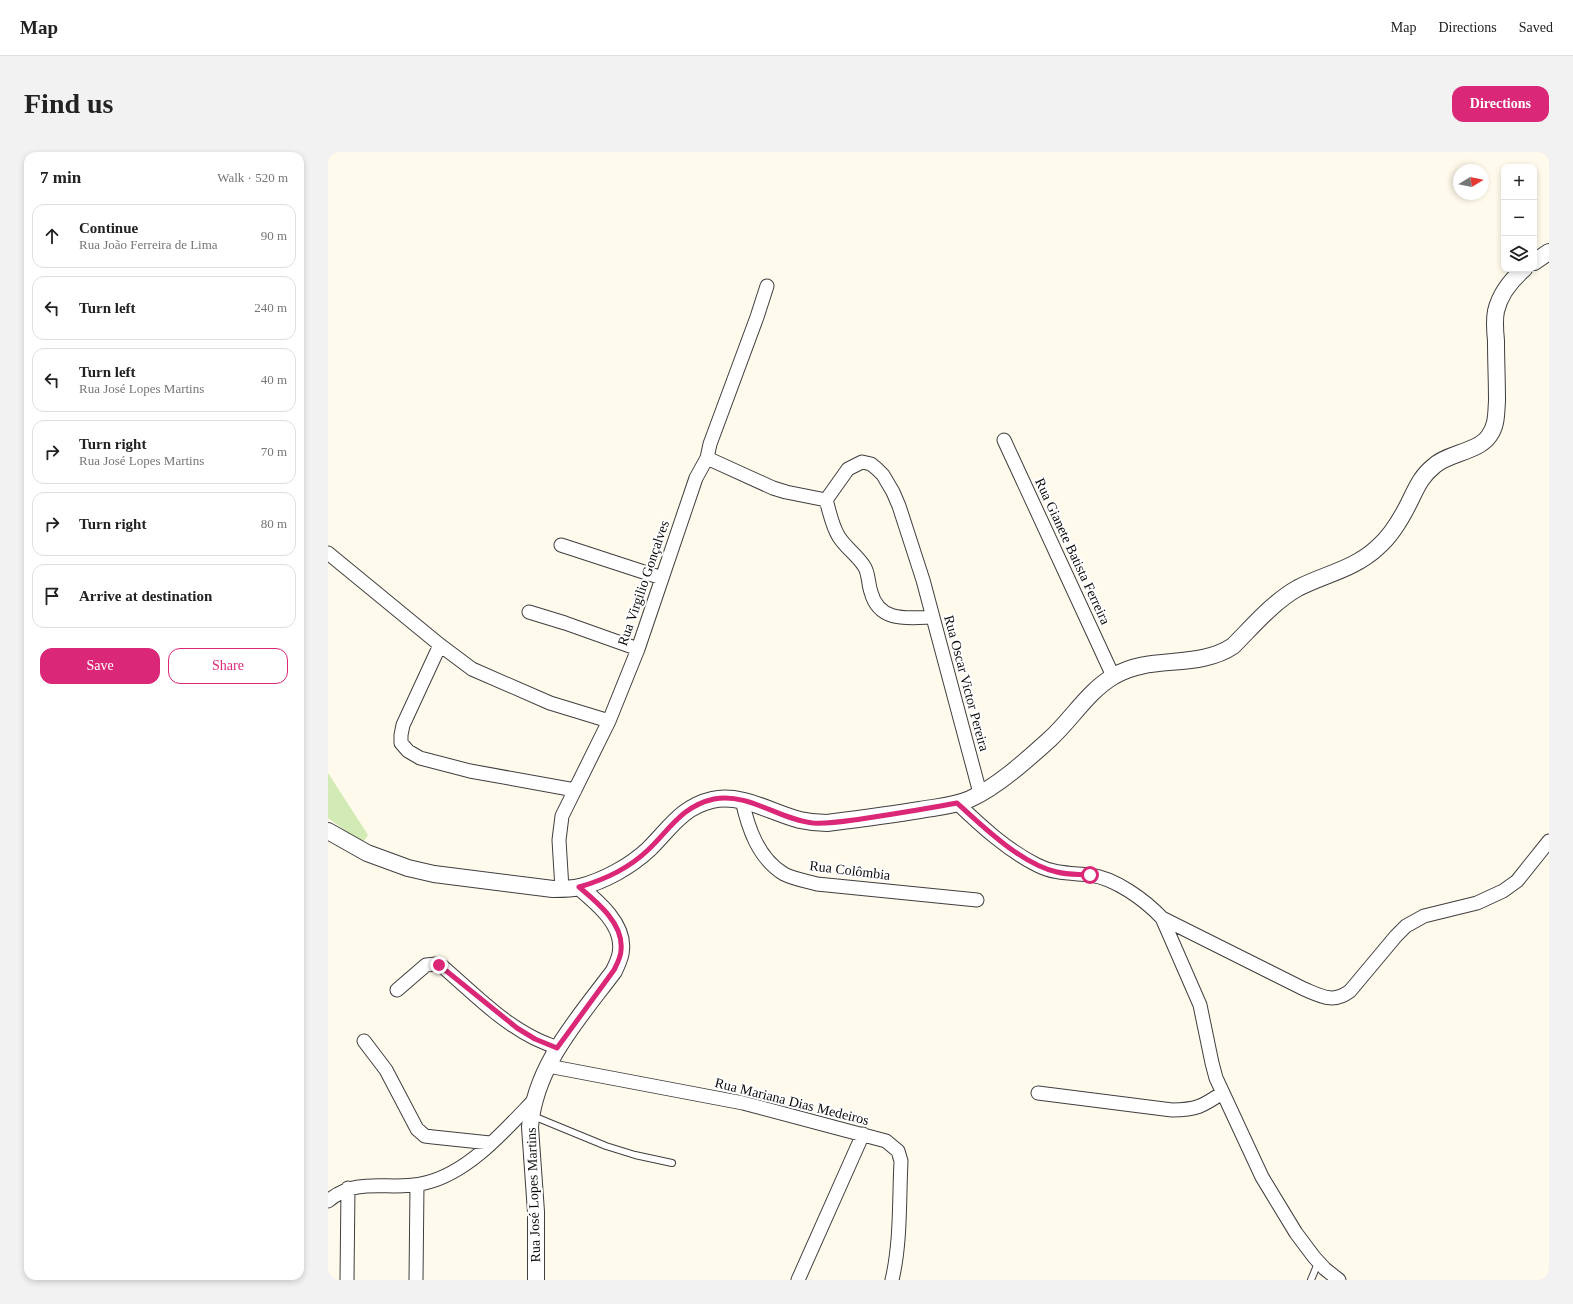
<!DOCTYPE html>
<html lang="en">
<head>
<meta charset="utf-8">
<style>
  :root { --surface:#fff; --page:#f2f2f2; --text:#222; --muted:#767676; --line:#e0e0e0; --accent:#db2777 }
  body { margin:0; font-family:"Times New Roman",serif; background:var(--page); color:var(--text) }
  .controls { position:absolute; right:12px; top:12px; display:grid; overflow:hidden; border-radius:8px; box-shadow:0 2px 6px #0003 }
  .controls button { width:36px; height:36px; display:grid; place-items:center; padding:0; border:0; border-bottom:1px solid var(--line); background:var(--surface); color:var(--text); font:20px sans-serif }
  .compass { position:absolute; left:1125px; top:12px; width:36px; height:36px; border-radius:50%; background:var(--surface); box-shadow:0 2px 6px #0003; rotate:80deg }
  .stop { position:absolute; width:12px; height:12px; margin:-9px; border:3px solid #db2777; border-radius:50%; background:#fff }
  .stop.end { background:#db2777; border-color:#fff; box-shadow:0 1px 4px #0008 }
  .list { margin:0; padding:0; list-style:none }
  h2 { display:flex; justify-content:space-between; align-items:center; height:52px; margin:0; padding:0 16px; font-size:17px }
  h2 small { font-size:13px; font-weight:400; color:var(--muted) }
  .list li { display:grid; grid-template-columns:26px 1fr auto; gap:12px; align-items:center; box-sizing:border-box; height:64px; margin:0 8px 8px; padding:0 8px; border:1px solid var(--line); border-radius:12px }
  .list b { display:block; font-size:15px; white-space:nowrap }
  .list p { margin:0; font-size:13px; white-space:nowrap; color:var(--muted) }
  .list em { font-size:13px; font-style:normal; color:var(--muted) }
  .actions { display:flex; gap:8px; padding:12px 16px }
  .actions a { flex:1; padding:9px 0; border:1px solid var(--accent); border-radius:12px; text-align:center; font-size:14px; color:var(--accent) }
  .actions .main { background:var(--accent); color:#fff }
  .icon { flex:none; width:22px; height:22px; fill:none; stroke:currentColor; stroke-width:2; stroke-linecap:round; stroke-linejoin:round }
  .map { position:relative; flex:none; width:1221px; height:1128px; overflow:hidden; border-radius:12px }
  header { display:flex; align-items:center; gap:24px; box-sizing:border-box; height:56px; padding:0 20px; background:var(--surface); border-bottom:1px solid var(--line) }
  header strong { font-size:19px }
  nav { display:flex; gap:22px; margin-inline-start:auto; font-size:14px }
  .intro { display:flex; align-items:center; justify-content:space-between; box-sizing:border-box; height:96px; padding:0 24px }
  h1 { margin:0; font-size:28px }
  .button { padding:10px 18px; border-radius:12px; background:var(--accent); color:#fff; font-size:14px; font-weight:700 }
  main { display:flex; gap:24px; padding:0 24px }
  aside { flex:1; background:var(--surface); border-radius:12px; box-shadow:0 2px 6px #0003 }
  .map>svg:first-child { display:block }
  .green { fill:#d2eab3 }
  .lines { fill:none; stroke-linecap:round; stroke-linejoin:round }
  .service-casing { stroke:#3f3f3f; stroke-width:8 }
  .minor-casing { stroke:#3f3f3f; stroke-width:15 }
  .tertiary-casing { stroke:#3f3f3f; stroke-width:18 }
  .service { stroke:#fff; stroke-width:6 }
  .minor { stroke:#fff; stroke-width:13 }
  .tertiary { stroke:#fff; stroke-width:16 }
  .route { stroke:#db2777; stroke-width:5 }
  .labels { text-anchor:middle; stroke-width:4; stroke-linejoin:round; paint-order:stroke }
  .street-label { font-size:14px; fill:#0c0c0c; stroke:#fff }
</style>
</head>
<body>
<header>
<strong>Map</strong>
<nav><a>Map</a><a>Directions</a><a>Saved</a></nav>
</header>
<div class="intro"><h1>Find us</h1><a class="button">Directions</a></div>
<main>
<aside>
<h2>7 min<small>Walk · 520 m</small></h2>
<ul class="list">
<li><svg class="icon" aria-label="ahead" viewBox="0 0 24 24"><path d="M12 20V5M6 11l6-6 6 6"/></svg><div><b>Continue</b><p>Rua João Ferreira de Lima</p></div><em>90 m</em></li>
<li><svg class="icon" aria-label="left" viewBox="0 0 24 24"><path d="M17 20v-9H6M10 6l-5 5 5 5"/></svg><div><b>Turn left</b></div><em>240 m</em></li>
<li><svg class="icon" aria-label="left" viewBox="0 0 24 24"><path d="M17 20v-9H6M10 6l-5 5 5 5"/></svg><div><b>Turn left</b><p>Rua José Lopes Martins</p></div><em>40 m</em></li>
<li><svg class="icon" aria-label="right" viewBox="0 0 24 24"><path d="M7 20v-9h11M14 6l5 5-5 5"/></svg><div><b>Turn right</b><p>Rua José Lopes Martins</p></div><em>70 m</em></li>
<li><svg class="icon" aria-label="right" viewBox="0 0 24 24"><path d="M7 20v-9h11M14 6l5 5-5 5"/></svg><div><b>Turn right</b></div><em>80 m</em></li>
<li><svg class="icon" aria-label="arrive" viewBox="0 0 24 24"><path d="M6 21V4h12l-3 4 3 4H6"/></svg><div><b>Arrive at destination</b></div></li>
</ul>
<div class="actions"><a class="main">Save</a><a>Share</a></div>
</aside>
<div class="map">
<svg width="1221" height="1128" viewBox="0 0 1221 1128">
  <rect width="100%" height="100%" fill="#fffaeb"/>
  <path class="green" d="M0 621 40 683 35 690 19 680 0 666Z"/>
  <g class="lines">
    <defs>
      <path id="service" d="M205 964 278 994 307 1003 344 1011
        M983 1128 990 1111"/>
      <path id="minor" d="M676 288 785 524
        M379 306 445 336 458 340 498 348C502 361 504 374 511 385 518 396 529 403 536 414 541 421 540 432 543 440 551 471 580 466 605 465
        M498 348 520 317 534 310 543 312 549 317 555 323 565 340 571 354 595 428 652 641
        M233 393 334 426
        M0 401 112 493 144 517 222 551 281 569
        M201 460 237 471 310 497
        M112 493 75 573 73 583V591L80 599 92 606 142 619 247 638
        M414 648C420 676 430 706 456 722 466 727 478 729 489 732L649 748
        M629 651C653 674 679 698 709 713 726 722 743 721 762 723 787 726 817 748 834 766L872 853 884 911 888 926 934 1025 968 1081 986 1105 997 1117 1011 1128
        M234 737 231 688 234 664 281 569 310 497 368 326 379 306 382 292 429 165 439 134
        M834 766 976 837C993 844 1005 852 1022 839L1068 784 1078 774 1096 764 1149 751 1175 739 1189 729 1221 689
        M69 838 98 813 108 812 115 815C144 840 172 869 206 886 214 890 222 893 229 896
        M36 889 58 918 89 977 97 984 105 985 162 991
        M220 914 415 951 558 989 570 999 573 1009C571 1048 573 1090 564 1128
        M710 941 844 958C868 958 875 954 894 941
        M0 1049C31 1023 62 1040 97 1031 141 1021 178 977 208 946
        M19 1128 20 1036
        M88 1128 89 1033
        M470 1128 535 982"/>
      <path id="tertiary" d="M1206 110 1221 100
        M0 679 39 701 80 716 106 722 225 737C234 737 244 737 252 735 276 729 303 714 321 697 342 676 354 655 384 648 414 641 444 661 472 668 481 670 490 671 499 671 530 667 561 663 592 658 609 655 626 654 642 647 669 635 700 607 722 587 744 567 760 539 786 524 822 502 869 518 905 494 925 474 945 450 970 436 997 422 1027 417 1050 395 1064 383 1073 367 1081 351 1088 337 1093 324 1106 314 1120 301 1150 300 1161 284 1169 273 1168 262 1169 249 1169 229 1168 209 1168 189 1167 179 1166 169 1168 159 1172 142 1183 128 1196 117
        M208 1128V1060L202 975C207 913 251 866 286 819 289 812 293 805 293 798 296 772 269 750 251 735"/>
    </defs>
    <use href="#service" class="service-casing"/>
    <use href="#minor" class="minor-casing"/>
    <use href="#tertiary" class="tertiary-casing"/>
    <use href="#service" class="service"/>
    <use href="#minor" class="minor"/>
    <use href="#tertiary" class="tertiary"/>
  </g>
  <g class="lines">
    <path class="route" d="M111 813 189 876 207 887 229 896 286 818C289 812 293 805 293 798 296 772 269 750 251 735 276 728 301 716 320 698 342 677 354 654 386 647 420 640 452 668 485 671 501 672 518 669 533 667 566 662 597 657 629 651 655 675 695 713 729 720 740 723 751 722 762 723"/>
  </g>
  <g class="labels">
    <g class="street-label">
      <text transform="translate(745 399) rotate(65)" y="5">Rua Gianete Batista Ferreira</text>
      <text transform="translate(315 431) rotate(-71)" y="5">Rua Virgilio Gonçalves</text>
      <text transform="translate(639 531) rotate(75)" y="5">Rua Oscar Victor Pereira</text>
      <text transform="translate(522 718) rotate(7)" y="5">Rua Colômbia</text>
      <text transform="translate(464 949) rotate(14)" y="5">Rua Mariana Dias Medeiros</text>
      <text transform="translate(205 1043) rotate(-92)" y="5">Rua José Lopes Martins</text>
    </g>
  </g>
</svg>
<div class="controls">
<button>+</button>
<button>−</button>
<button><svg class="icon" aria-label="layers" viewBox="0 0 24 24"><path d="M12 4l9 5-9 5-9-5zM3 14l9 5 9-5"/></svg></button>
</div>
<svg class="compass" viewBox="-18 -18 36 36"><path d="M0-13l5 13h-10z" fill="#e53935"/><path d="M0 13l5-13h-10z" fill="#767676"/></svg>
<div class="stop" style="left:762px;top:723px"></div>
<div class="stop end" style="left:111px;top:813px"></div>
</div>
</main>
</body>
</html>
